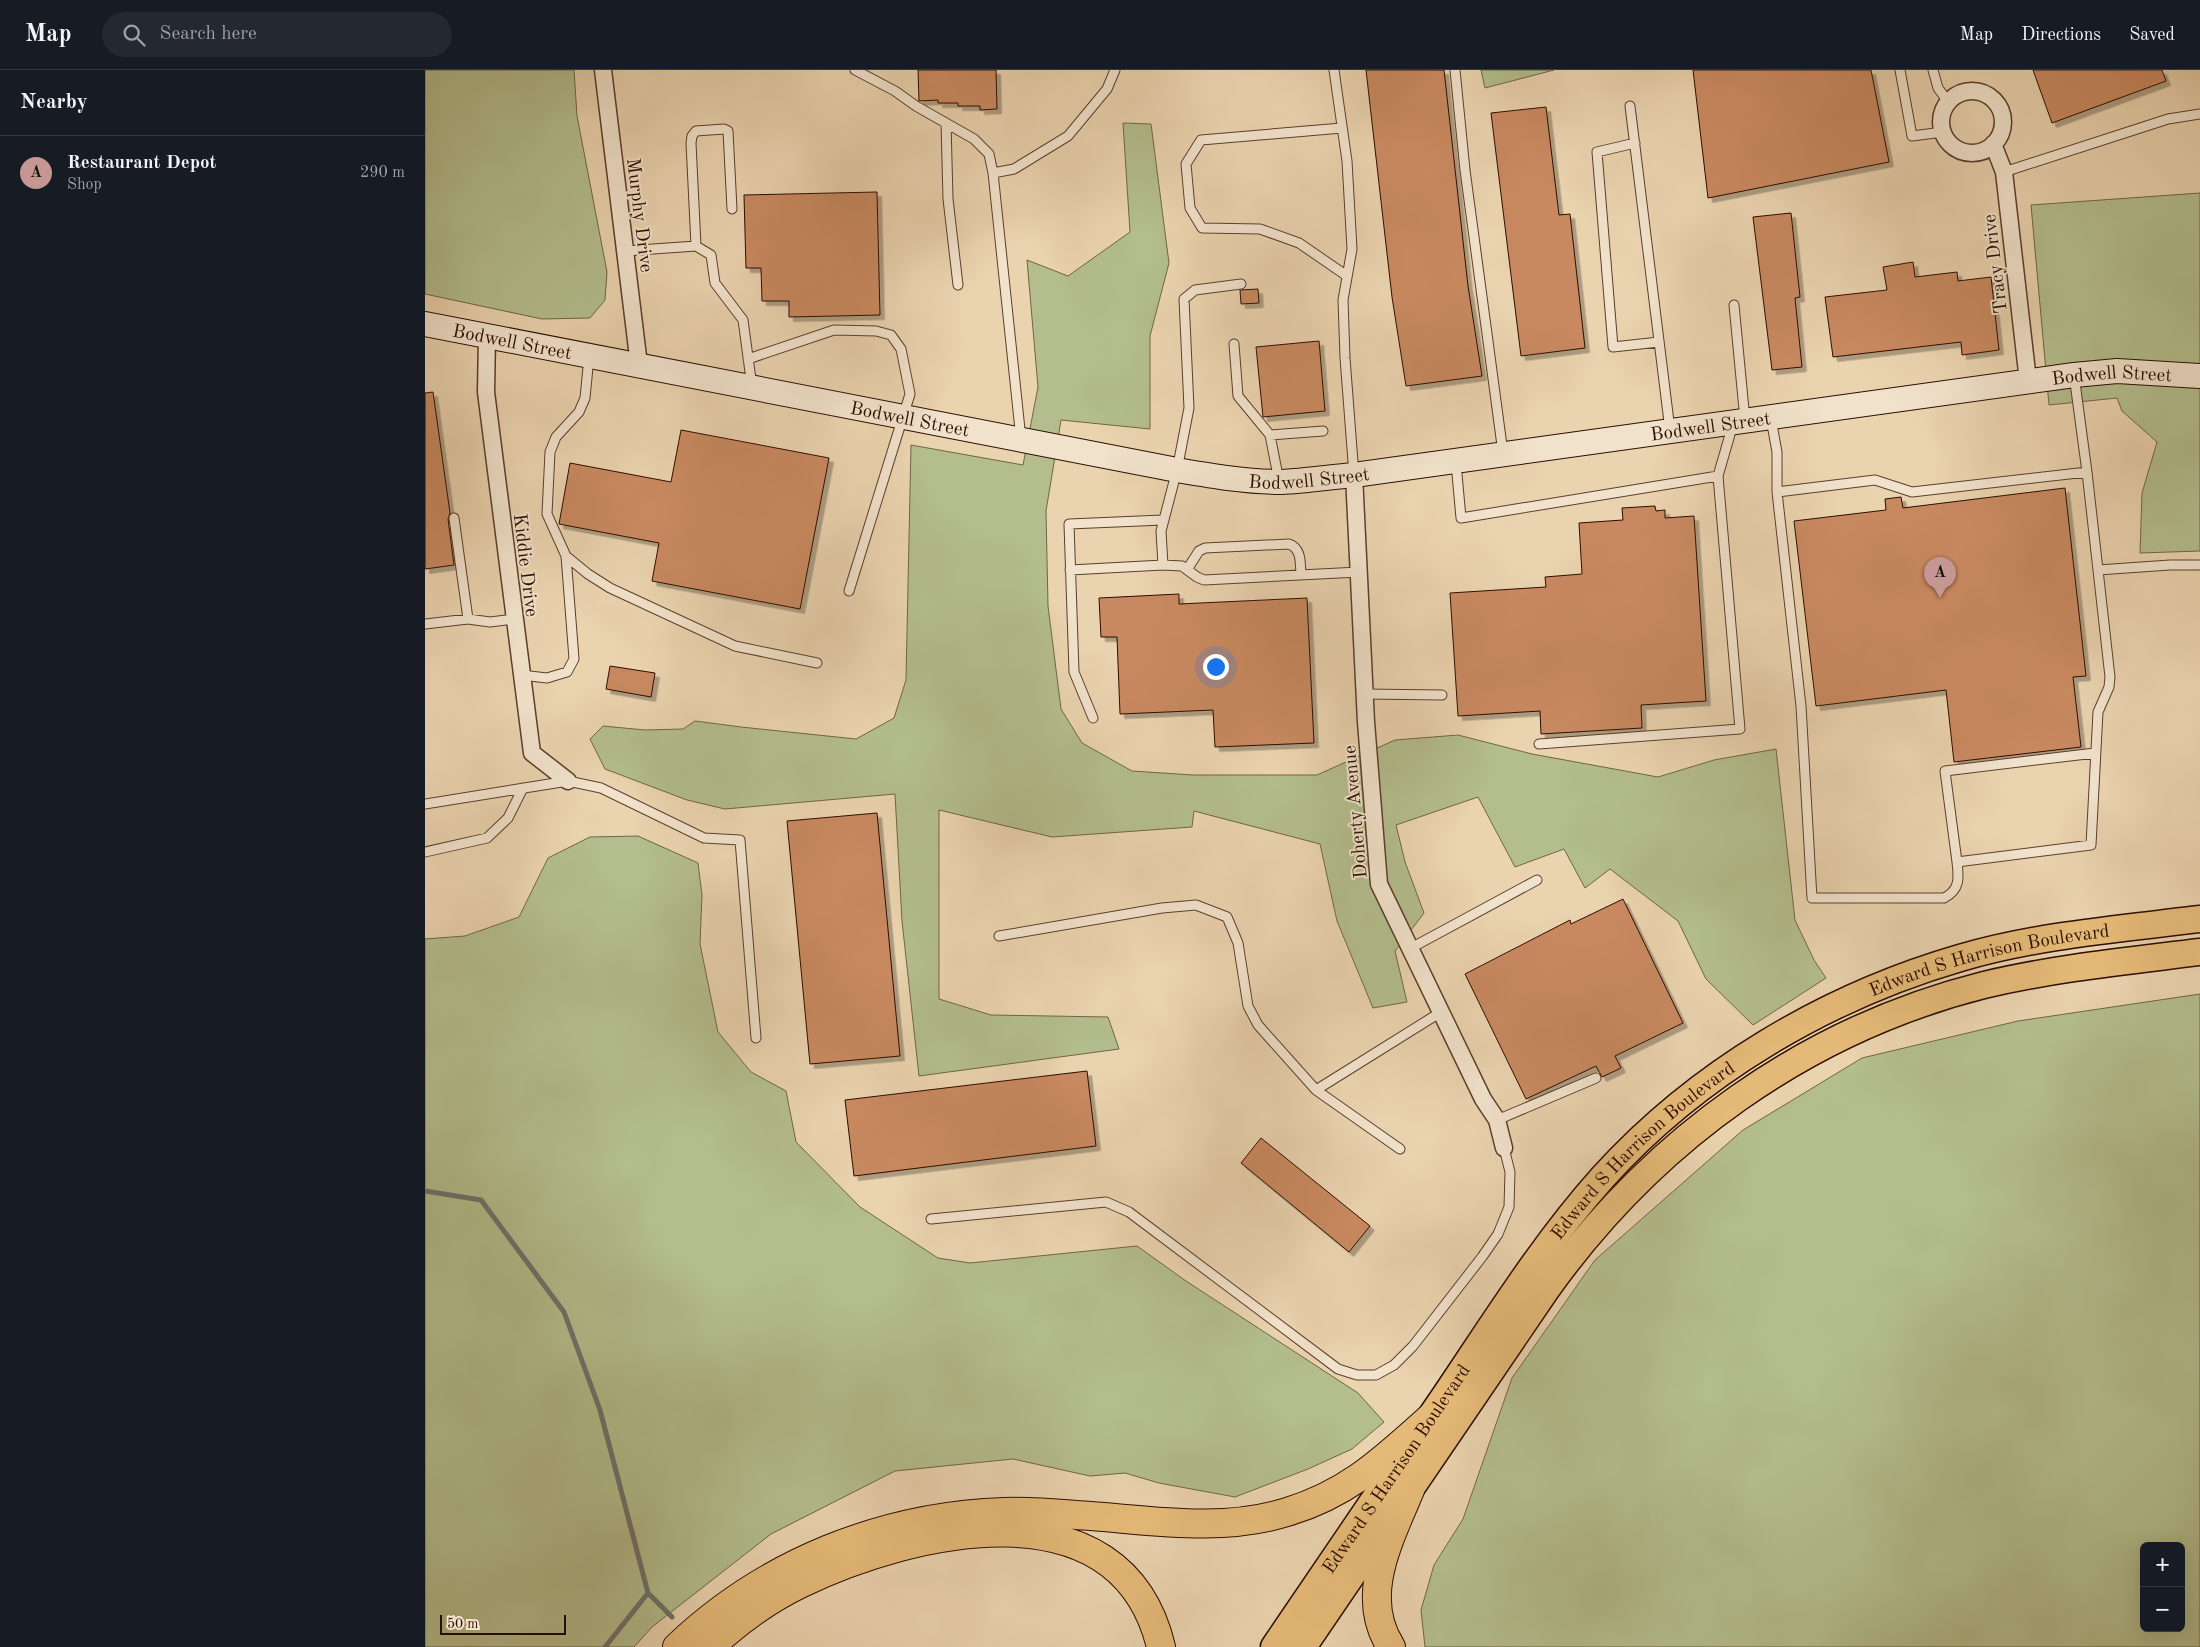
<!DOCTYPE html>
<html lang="en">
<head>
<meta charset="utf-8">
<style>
  :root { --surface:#171b24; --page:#242831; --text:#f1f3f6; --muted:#9ea1a6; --line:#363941; --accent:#c59692 }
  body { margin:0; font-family:"Old Standard TT",serif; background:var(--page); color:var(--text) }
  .controls { position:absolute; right:15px; bottom:15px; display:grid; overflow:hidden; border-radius:8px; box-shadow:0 5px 20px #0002 }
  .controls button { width:45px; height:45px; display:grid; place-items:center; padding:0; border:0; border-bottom:1px solid var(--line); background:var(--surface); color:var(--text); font:25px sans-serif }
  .scale { position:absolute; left:15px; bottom:12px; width:126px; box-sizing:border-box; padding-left:5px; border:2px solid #2c0d00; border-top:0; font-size:14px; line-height:18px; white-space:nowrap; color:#2c0d00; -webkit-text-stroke:4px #f1e2cb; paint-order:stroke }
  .you { position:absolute; left:790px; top:596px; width:18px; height:18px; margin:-12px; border:4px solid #fff; border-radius:50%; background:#1a73e8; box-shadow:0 0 0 8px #1a73e833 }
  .badge { display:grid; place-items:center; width:32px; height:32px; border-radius:50%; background:var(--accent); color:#111; font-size:16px; font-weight:700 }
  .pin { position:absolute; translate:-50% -41px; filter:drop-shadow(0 1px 2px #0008) }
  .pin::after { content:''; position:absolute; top:26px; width:18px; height:15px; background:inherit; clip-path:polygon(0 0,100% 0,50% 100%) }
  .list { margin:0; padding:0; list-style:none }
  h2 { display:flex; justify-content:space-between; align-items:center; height:65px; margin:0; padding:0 20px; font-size:21px }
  h2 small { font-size:16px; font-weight:400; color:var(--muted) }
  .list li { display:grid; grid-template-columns:32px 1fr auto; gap:15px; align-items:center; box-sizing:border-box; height:75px; padding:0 20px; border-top:1px solid var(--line) }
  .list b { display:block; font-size:19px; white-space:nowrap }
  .list p { margin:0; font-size:16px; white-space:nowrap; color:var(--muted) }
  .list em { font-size:16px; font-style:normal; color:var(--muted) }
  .icon { flex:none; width:28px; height:28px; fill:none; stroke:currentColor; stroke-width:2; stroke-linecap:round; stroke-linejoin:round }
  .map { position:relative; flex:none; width:1775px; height:1577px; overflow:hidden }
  header { display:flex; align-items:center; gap:30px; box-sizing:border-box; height:70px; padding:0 25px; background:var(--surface); border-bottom:1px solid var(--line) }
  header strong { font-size:24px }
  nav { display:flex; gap:28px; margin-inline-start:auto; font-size:18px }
  .search { width:350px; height:45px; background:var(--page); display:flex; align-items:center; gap:12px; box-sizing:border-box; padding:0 18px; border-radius:28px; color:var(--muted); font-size:19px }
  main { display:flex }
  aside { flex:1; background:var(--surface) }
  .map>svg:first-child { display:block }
  .green { fill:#b3bd8d; stroke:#706546; fill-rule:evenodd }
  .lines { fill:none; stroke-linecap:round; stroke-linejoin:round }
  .stream { stroke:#6e726b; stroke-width:5 }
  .building { fill:#c98961; stroke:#2c0d00; filter:url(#shadow) }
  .lane-casing { stroke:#5c3e2c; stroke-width:11 }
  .street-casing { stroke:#5c3e2c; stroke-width:19 }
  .secondary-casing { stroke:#2c0d00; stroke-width:26 }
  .primary-casing { stroke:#2c0d00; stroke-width:29 }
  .highway-casing { stroke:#2c0d00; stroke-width:30 }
  .lane { stroke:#f1e2cb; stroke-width:9 }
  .street { stroke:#f1e2cb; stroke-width:16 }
  .secondary { stroke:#f1e2cb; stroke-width:24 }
  .primary { stroke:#e5ba78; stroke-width:26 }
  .highway { stroke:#e5ba78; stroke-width:28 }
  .labels { text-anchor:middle; stroke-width:4; stroke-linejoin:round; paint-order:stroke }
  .street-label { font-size:19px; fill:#2c0d00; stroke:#f1e2cb }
</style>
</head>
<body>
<header>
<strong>Map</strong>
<div class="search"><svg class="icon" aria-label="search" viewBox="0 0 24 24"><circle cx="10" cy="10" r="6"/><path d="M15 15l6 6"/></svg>Search here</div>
<nav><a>Map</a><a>Directions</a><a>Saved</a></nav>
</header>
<main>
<aside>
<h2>Nearby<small></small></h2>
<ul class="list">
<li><span class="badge">A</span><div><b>Restaurant Depot</b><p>Shop</p></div><em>290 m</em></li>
</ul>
</aside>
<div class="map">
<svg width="1775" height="1577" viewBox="0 0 1775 1577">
  <defs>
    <filter id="shadow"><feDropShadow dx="4.5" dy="4.5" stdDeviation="0" flood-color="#0004"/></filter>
  </defs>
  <rect width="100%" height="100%" fill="#ead3af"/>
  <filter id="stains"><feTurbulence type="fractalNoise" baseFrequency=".004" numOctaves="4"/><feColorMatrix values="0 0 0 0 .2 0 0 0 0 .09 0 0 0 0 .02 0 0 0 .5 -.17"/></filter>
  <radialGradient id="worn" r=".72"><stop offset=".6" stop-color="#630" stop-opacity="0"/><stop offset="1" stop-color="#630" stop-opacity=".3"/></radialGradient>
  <path class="green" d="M0 0H149L152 46 182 202 180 230 165 248 117 249 0 224Z
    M1056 0H1129L1060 18Z
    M698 53 726 54 744 193 725 266V359L636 350 621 441 623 536 636 639 657 673 707 701 768 705H892L970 670 1033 665 1107 684 1233 707 1289 690 1351 679 1370 850 1389 890 1401 908 1328 955 1281 909 1253 851 1185 799 1160 818 1139 779 1090 797 1053 727 971 755 980 792 999 843 970 881 982 932 948 938 912 851 895 774 769 741 767 757 627 767 514 740V929L566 945 683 947 694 979 494 1006 477 851 470 724 300 739 262 730 180 699 165 669 178 656 220 660 258 659 270 651 316 657 431 669 469 648 481 610 486 375 598 395 613 317 602 190 643 206 705 162Z
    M1775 123V481L1715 483 1717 423 1732 372 1697 341 1692 328 1624 335 1606 135Z
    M213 766 273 793 277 825 275 874 293 962 326 1002 361 1021 371 1072 435 1137 513 1188 545 1193 712 1176 761 1211 933 1323 959 1352 927 1379 883 1399 810 1427 734 1413 700 1403 665 1406 588 1389 470 1401 346 1464 227 1557 209 1577H0V869L40 866 94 847 123 788 165 767Z
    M1775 924V1577H1000L996 1540 1009 1495 1038 1449 1087 1308 1170 1190 1318 1060 1437 988 1593 951ZM1719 1476H1756V1558H1719Z"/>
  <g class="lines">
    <path class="stream" d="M0 1121 56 1130 139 1242 175 1340 223 1523
      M223 1523 247 1547
      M180 1577 223 1523"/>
  </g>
  <path class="building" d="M493 0H571L572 39 555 40V36H533V33H513V30L494 31Z
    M941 0H1019L1043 216 1057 306 981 316 967 227Z
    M1268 0H1446L1464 92 1283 128Z
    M1608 0H1737L1741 11 1627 53Z
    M1121 37 1134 145 1145 144 1160 278 1096 286 1066 43Z
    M452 122 455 245 364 247V231H337L336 198H321L319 125Z
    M1366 143 1375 227 1370 228 1377 297 1347 300 1328 147Z
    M1488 192 1490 207 1532 202 1533 211 1566 207 1574 280 1537 285 1536 272 1408 287 1400 227 1462 220 1458 197Z
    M833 219 834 233 816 234 815 220Z
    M894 271 900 341 838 347 831 277Z
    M8 322 25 443 23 449 29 495 0 499V323Z
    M256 360 404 388 375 539 227 511 234 473 134 454 145 393 246 412Z
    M1640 418 1661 606 1648 607 1656 677 1529 692 1521 620 1391 636 1369 451 1461 440 1460 429 1476 427 1478 438Z
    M1230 436 1231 441 1240 440V448L1269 446 1281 631 1216 635 1217 658 1116 664 1115 641 1033 646 1025 523 1121 517 1120 507 1157 504 1154 453 1198 450 1197 438Z
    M754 524V534L882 528 889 673 790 677 788 640 695 644 692 567H676L674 528Z
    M185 596 230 603 226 627 181 619Z
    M452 743 475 986 385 994 362 751Z
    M1198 829 1258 953 1190 986 1196 998 1177 1007 1171 996 1101 1029 1040 904 1145 850 1146 854Z
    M662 1001 671 1076 429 1106 420 1030Z
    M836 1068 945 1156 924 1182 816 1093Z"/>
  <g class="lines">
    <defs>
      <path id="lane" d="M430 0 470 21 491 36 549 69 564 84 568 103 596 369
        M909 0 922 91 927 179 918 230 920 288 929 405
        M1030 0 1040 100 1078 383
        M1475 0 1487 66 1518 62
        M1508 0 1513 18 1524 33
        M1205 36 1245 360
        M521 53 523 129 533 215
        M917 58 776 70 761 94 765 138 777 158 835 159 874 173 922 206
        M1210 73 1172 82 1188 277 1234 272
        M1579 102 1743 49 1775 44
        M568 103 589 99 643 66 682 19 690 0
        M271 176 266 73 267 66 271 61 299 59 303 61 307 139
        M200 181 271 176 286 185 290 213 318 250 327 317
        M816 214 770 220 759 229 764 338 752 400 736 461 738 495 757 496 772 507 779 510 934 502
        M1309 235 1320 350
        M809 274 813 326 845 365 854 411
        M164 287 160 328 154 342 131 367 125 382 122 444 141 486 163 504 185 518 310 576 392 593
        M323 289 409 260 451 261 466 265 476 279 485 324 424 521
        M1649 305 1662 402 1685 607 1684 617 1673 642 1666 775 1532 792 1520 701 1670 683
        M1346 349 1352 382V422L1376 636 1387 828H1519C1535 820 1534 808 1532 792
        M845 365 898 361
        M1031 393 1036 448 1293 406
        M1352 422 1450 410 1487 422 1662 402
        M29 448 43 549
        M763 498 774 481 780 478 864 474C877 479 875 493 876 505
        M645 500 738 495
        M1673 500 1745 495H1775
        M0 554 43 549 65 552 89 549
        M96 605 122 608 142 602 149 589 141 486
        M940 624 1017 625
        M668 648 649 602 644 454 738 450
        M1114 674 1315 659 1293 406 1308 354
        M0 734 143 711 176 718 279 768 315 770 331 968
        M0 782 62 768 83 748 98 718
        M574 866 737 838 771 835 802 847 813 873 823 936 833 955 891 1020 1016 942
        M986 878 1112 810
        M891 1020 975 1079
        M1072 1050 1171 1008
        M506 1149 681 1132 704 1142 913 1299 932 1305H951L969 1295 988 1276 1057 1187 1073 1164 1084 1137 1085 1102 1079 1078"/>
      <path id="street" d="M178 0 214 295
        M1516 52a31 31 0 1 1 62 0a31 31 0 1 1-62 0Z
        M1568 74 1579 102 1603 311
        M62 266 61 322 107 683 143 711
        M929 405 941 652 954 814 1058 1029 1072 1050 1079 1078"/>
      <g id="secondary">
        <path id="s1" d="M0 254 752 400C787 406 821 412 856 412 880 411 905 407 929 405L1649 305 1692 301 1775 306"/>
      </g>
      <g id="primary">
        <path id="s2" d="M849 1577C906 1493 964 1409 1021 1324 1071 1250 1118 1174 1178 1107 1272 1003 1401 927 1535 888 1613 865 1695 859 1775 849"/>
        <path d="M878 1577 1121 1220C1227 1071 1380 960 1559 915 1630 898 1703 891 1775 882"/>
      </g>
      <path id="highway" d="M252 1577C340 1493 458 1446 579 1442 608 1441 637 1444 666 1446 731 1451 798 1462 862 1442 923 1424 958 1390 1005 1348
        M285 1577C312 1552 342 1530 375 1514 487 1460 696 1410 736 1577
        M966 1577C933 1526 965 1469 985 1420"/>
    </defs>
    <use href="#lane" class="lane-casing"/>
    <use href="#street" class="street-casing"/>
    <use href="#secondary" class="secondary-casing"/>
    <use href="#primary" class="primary-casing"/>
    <use href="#highway" class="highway-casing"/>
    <use href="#lane" class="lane"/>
    <use href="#street" class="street"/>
    <use href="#secondary" class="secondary"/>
    <use href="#primary" class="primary"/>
    <use href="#highway" class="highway"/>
  </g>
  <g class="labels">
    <g class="street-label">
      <text transform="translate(216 145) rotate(83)" y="7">Murphy Drive</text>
      <text transform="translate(1569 194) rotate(-97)" y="7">Tracy Drive</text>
      <text dy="7" stroke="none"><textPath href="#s1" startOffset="89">Bodwell Street</textPath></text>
      <text dy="7" stroke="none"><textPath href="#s1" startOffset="1709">Bodwell Street</textPath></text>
      <text dy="7" stroke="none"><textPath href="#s1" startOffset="494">Bodwell Street</textPath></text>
      <text dy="7" stroke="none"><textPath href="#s1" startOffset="1304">Bodwell Street</textPath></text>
      <text dy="7" stroke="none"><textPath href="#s1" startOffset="899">Bodwell Street</textPath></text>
      <text transform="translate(102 495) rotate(83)" y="7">Kiddie Drive</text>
      <text transform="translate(929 742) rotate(-95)" y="7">Doherty Avenue</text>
      <text dy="7" stroke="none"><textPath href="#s2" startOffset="1026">Edward S Harrison Boulevard</textPath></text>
      <text dy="7" stroke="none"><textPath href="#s2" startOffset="621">Edward S Harrison Boulevard</textPath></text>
      <text dy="7" stroke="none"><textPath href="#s2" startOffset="216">Edward S Harrison Boulevard</textPath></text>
    </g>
  </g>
  <rect width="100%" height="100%" filter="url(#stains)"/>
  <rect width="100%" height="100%" fill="url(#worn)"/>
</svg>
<div class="controls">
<button>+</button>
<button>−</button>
</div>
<div class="scale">50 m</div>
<div class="you"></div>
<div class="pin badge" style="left:1515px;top:528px">A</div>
</div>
</main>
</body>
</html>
